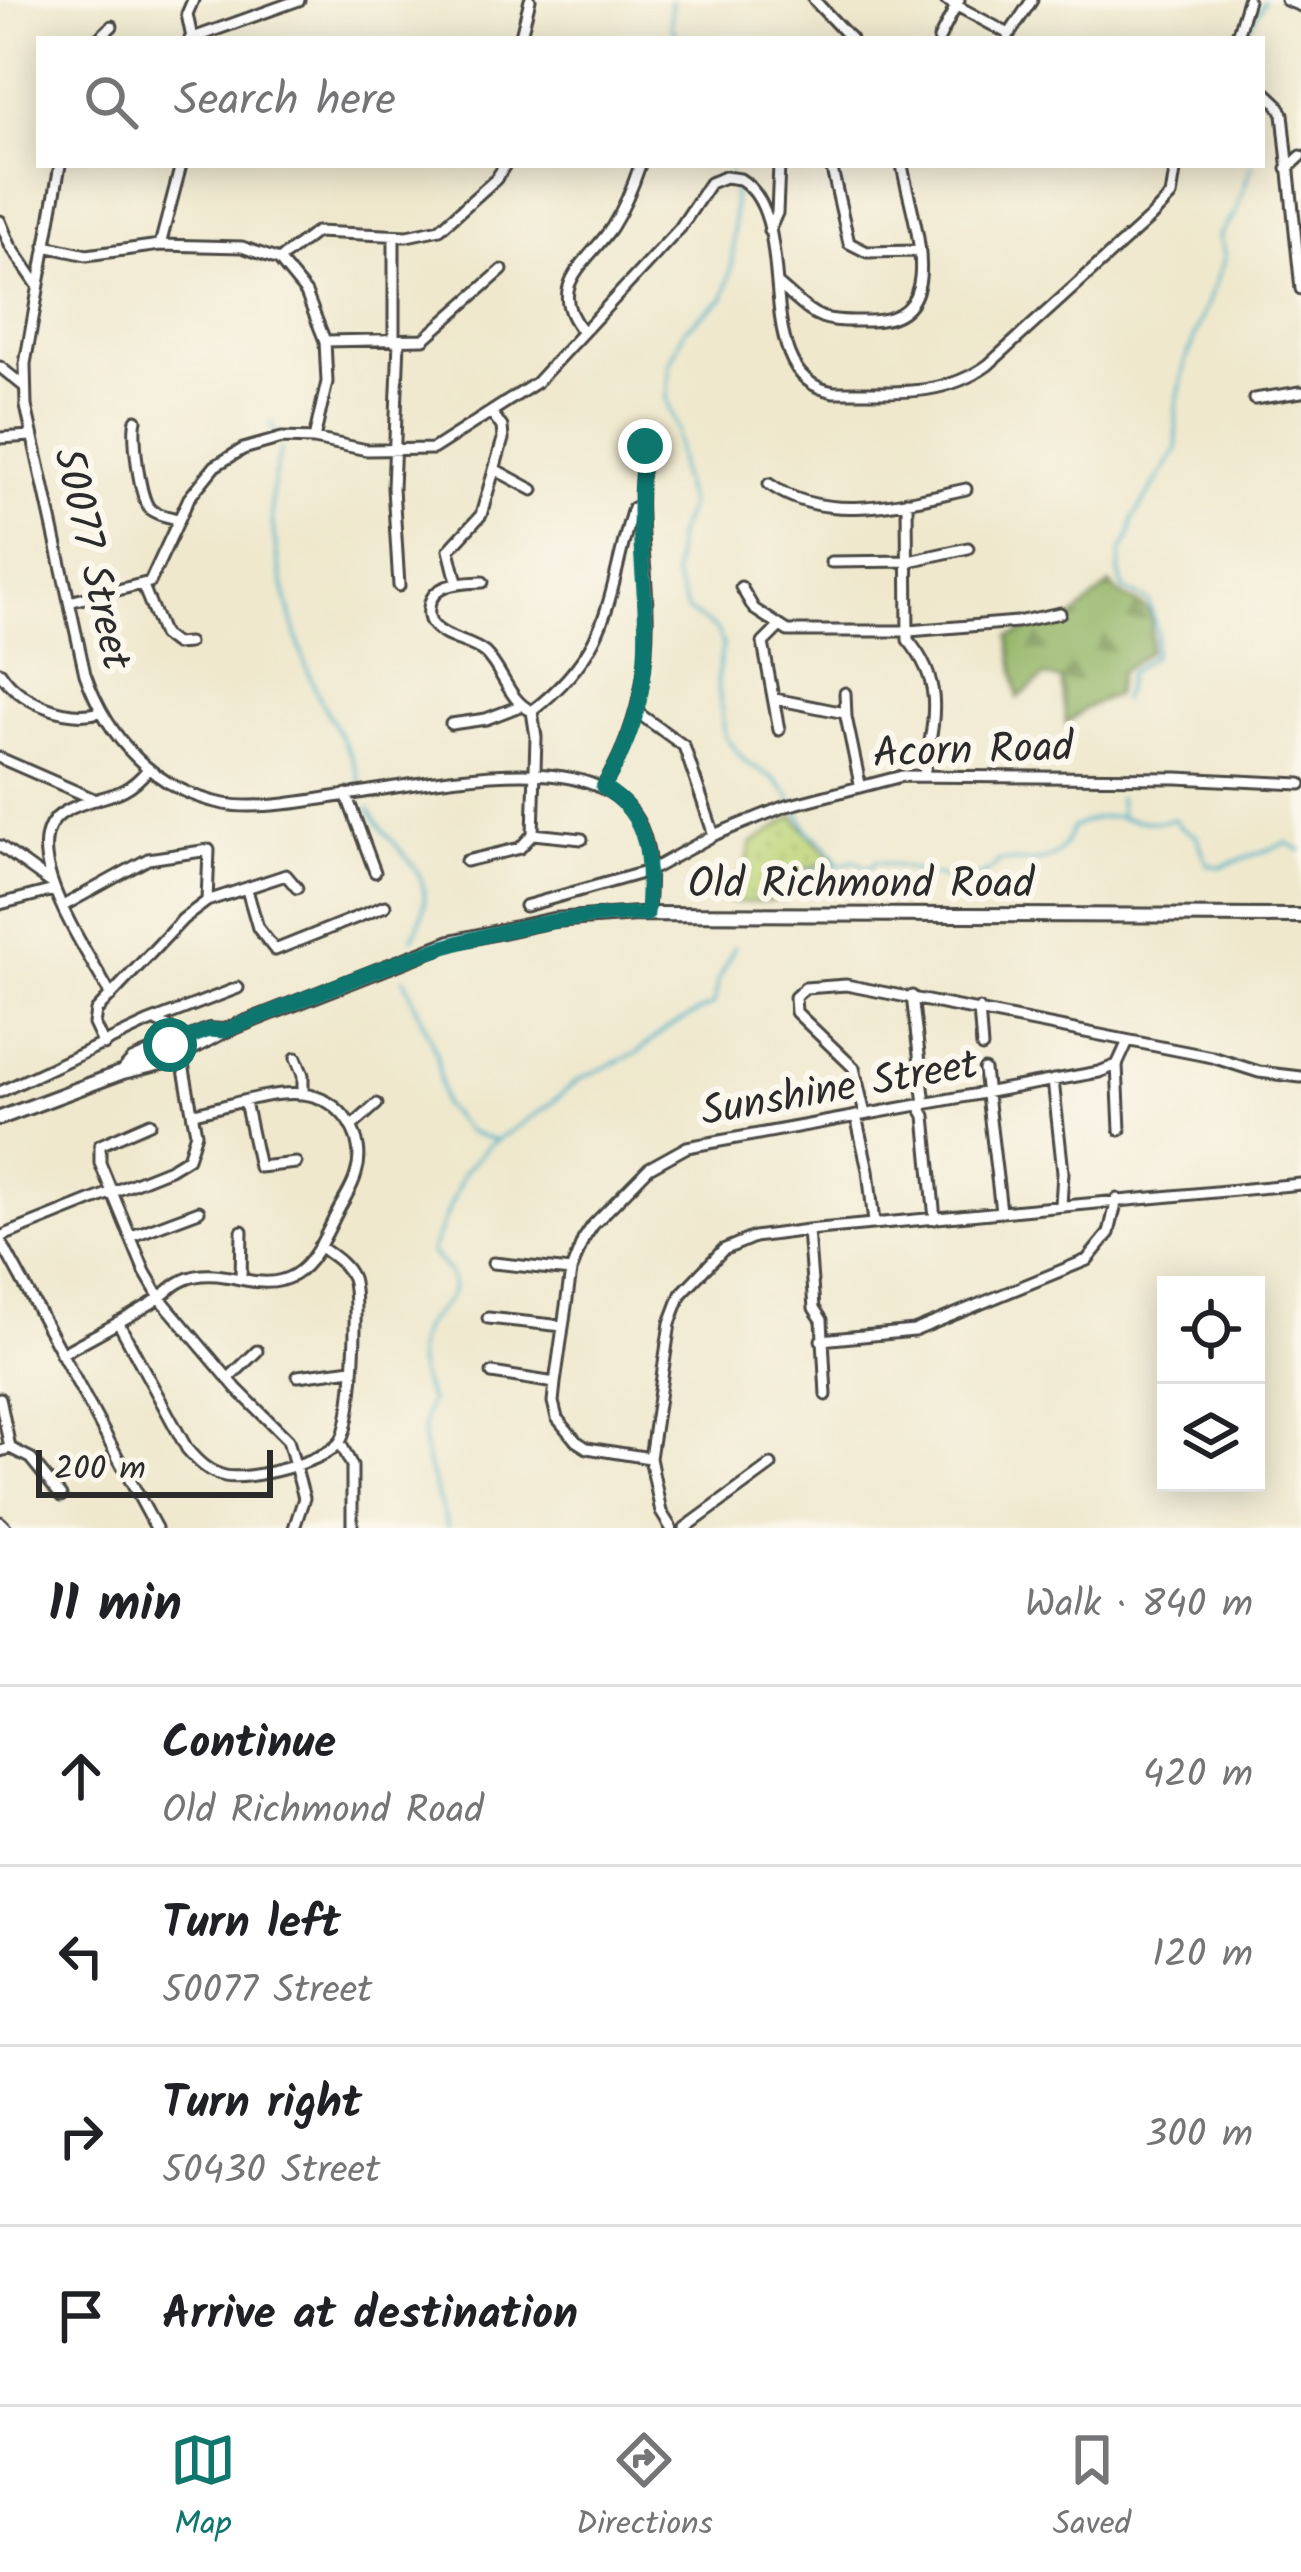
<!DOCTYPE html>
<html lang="en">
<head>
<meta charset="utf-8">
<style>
  :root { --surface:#fff; --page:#f2f2f2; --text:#202124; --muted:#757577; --line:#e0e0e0; --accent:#0f766e }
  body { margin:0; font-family:Kalam,sans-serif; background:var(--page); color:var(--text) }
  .controls { position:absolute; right:36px; bottom:36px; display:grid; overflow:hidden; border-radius:0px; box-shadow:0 6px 30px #0003 }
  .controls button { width:108px; height:108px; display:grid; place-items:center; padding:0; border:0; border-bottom:3px solid var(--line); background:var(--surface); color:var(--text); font:60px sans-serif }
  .scale { position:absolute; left:36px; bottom:30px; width:237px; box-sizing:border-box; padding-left:12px; border:6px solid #2b2b2b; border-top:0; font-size:33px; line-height:42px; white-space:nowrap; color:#2b2b2b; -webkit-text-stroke:9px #fbf7ec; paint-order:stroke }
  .stop { position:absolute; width:36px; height:36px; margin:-27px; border:9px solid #0f766e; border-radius:50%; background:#fff }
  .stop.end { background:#0f766e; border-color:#fff; box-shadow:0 3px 12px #0008 }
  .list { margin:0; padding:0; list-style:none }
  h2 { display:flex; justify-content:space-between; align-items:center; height:156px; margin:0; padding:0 48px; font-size:51px }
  h2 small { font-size:39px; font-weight:400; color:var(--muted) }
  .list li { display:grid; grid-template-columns:78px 1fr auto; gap:36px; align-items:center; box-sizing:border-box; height:180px; padding:0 48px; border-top:3px solid var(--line) }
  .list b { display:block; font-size:45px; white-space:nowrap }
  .list p { margin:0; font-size:39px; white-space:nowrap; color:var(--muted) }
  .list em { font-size:39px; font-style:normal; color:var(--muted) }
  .icon { flex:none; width:66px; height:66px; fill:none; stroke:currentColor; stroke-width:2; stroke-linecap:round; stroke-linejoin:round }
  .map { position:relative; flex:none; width:1301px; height:1528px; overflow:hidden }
  .search { position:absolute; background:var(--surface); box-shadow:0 6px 30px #0003; left:36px; right:36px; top:36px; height:132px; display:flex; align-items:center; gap:30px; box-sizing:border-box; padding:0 42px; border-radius:0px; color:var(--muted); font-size:45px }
  .sheet { height:876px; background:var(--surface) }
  nav { display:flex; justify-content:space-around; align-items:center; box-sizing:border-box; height:168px; border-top:3px solid var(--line); background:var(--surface); font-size:33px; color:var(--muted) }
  nav a { display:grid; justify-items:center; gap:6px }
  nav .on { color:var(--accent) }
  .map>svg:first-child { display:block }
  .grass { fill:url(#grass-dots); stroke:#748052; stroke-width:3 }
  .forest { fill:url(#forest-firs); stroke:#60714a; stroke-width:3 }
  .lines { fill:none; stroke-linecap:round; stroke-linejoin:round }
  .stream { stroke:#49b0c8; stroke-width:3 }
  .minor-casing { stroke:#484743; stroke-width:15 }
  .tertiary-casing { stroke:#484743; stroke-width:18 }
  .minor { stroke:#fff; stroke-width:9 }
  .tertiary { stroke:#fff; stroke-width:12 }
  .route { stroke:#0f766e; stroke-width:15 }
  .labels { text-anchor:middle; stroke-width:12; stroke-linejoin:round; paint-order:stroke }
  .street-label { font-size:42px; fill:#2b2b2b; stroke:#fbf7ec }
</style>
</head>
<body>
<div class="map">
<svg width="1301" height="1528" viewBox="0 0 1301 1528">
  <defs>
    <pattern id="grass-dots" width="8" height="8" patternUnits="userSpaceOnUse" patternTransform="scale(3)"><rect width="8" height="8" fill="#bed67a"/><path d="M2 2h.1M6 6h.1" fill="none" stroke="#a3b86a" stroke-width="1.8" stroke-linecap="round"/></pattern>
    <pattern id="forest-firs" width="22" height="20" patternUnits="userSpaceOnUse" patternTransform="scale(3)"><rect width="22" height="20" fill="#96b76a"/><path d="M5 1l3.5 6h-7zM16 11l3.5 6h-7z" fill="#7b9557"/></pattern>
  </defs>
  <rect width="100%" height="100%" fill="#fbf7ec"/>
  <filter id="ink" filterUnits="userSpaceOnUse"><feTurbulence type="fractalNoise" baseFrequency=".00833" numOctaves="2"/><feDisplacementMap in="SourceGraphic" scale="24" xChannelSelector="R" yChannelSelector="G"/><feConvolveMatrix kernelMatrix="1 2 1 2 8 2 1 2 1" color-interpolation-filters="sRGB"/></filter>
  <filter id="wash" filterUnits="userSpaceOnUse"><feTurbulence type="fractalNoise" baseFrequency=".004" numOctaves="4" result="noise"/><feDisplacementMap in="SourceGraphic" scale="48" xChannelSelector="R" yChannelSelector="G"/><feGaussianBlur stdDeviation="2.7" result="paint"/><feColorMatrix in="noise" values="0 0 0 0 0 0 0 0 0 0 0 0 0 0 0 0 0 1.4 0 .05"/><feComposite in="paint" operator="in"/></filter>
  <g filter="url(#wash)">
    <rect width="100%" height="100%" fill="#efe8cd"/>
    <path class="grass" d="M794 816C806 834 822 845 834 862L783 874 779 900 736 903 713 899C731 887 750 866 751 844Z"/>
    <path class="forest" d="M1110 584C1136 616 1159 588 1149 652L1120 672 1115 695 1085 708 1066 724 1061 680 1045 676 1018 698 1009 636 1070 620Z"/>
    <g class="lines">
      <path class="stream" d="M671 0V26L679 39
        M1244 39 1264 1
        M729 165 730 172
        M271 423 276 433
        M678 432 667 399 670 362 685 329 724 298 733 260 734 186
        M677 436 680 473 689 505 676 539 674 577 688 611 717 630 723 644 717 678 725 737 746 762 773 778 789 795 809 832 826 845 839 864
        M281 448C278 463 273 478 272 494 268 540 297 649 317 693 332 724 352 750 361 784
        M1122 701 1129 673 1153 656 1157 633 1149 601 1124 590 1119 572 1121 552 1130 536 1133 519 1177 449 1176 407 1186 360 1225 257 1219 235 1235 214 1252 165
        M1119 798 1120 815
        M369 808C393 857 450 872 412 938
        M784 901 785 878 855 861 870 868 875 862C907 863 974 900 999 861 1033 860 1056 872 1072 828 1117 803 1133 830 1175 819L1179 826 1197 836 1207 864 1220 867 1287 843 1301 850
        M404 978 437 1055 443 1105 468 1132 496 1140
        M448 1528C436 1486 412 1444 430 1400 419 1378 409 1346 426 1324 436 1309 461 1297 450 1275 446 1267 437 1259 431 1252L464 1172 487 1147 548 1106 579 1079 637 1053 667 1028 714 1004 718 981 735 946"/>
    </g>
  </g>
  <g filter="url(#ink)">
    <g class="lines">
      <defs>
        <path id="minor" d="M814 0 851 39
          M946 0 1009 34
          M1286 0 1301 6
          M1008 36 1032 0
          M192 38 187 14 193 0
          M98 39 112 26
          M190 39 299 0
          M520 39 530 0
          M939 39 959 0
          M1236 39 1248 0
          M1262 89 1277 103 1283 114 1301 289
          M60 165 25 364 26 406 85 674C108 739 154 790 224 804 319 823 612 703 646 842 652 865 649 891 648 914
          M831 165 849 243 867 252 918 251
          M1287 169 1301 156
          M0 221 10 245 38 286
          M769 231 777 213 779 165
          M394 236V341
          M160 245 181 165
          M45 246 87 255 160 245 242 247 279 260 306 293 325 341 327 382 314 439
          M279 260 316 232 407 236 440 229 496 179 505 165
          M778 284C818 318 814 322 870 321 953 319 911 216 902 165
          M583 332C544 286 587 264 612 227 624 208 633 186 640 165
          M325 341 424 339 502 270
          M0 367 25 387
          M1254 399 1301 392
          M136 420C132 434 139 498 150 509 156 515 170 517 178 519
          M0 438 31 436
          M496 470 533 490
          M769 484C826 525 902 503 966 489
          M907 501 908 640C946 685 933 722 924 775
          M831 562 909 561 968 548
          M457 582 449 550 481 515 503 439 502 427 491 412
          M483 582C464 583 431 582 429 608 428 615 429 621 434 626 447 640 471 641 485 653 503 670 509 702 532 711
          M143 586 163 635 175 644 188 643
          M399 586 393 488 399 341
          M741 587 754 609 788 631H909L1017 622 1060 613
          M69 602 150 582 189 498 215 466 243 449 282 438 314 439 367 450 433 449 536 383 680 228 710 183 725 177 740 179C805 219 745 377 834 392 889 391 941 399 988 365L1150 218 1171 196 1176 165
          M778 628 763 643 779 730
          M0 672C19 702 66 721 100 712
          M845 693 846 717 860 784
          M775 699 845 713
          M532 711C614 647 606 597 633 508L639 510
          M638 713 684 746 714 835
          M451 724 486 719 520 706
          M0 758 96 800
          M603 787C644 719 652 650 645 572 641 528 637 487 646 443
          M346 794 375 872
          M533 834 582 839
          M0 846 50 882
          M466 861 520 848 533 834 536 737 532 711
          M247 890 258 928 275 950 385 906
          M207 901 286 875 297 888
          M0 904 54 890
          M63 906 148 859 209 850 207 901 183 919 96 1011 94 1024 104 1045
          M525 906 649 871 714 835 783 807 902 776 1177 778 1301 784
          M111 996C92 957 7 842 66 811 99 793 122 802 148 769
          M912 996 925 1104
          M979 1009 982 1047
          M157 1022 170 1028 178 1041
          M296 1058 303 1075V1094
          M1117 1065 1120 1130
          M984 1070 1001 1211
          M1053 1080 1063 1172 1061 1205
          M0 1092 147 1023 238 988
          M245 1102 259 1167 296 1163
          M919 1105 925 1116 935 1219
          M865 1114 854 1068 796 1012 795 997 805 988 846 985 1212 1057 1259 1072 1301 1077
          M856 1116 868 1170 874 1223
          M150 1123 100 1145V1163L145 1272 160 1298 237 1389 288 1440 304 1498 294 1528
          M351 1127 377 1104
          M808 1230 814 1308 822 1320 826 1395
          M132 1236 199 1211
          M0 1237 170 1169 188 1158 196 1133 181 1054
          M0 1240 156 1528
          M493 1263 571 1271
          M241 1279 242 1231
          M488 1318 563 1326
          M118 1322 187 1449C198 1462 208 1472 225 1476 248 1481 324 1462 339 1443 354 1427 359 1299 352 1278 346 1263 331 1255 319 1246
          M821 1340 914 1331 1087 1260 1109 1233 1117 1199
          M61 1354C91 1337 121 1322 150 1304 167 1294 175 1280 196 1276 230 1269 261 1294 294 1275 316 1262 328 1229 340 1207 346 1196 353 1186 356 1174 368 1138 341 1097 302 1094 268 1091 228 1106 194 1113
          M492 1373 555 1383
          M298 1376 352 1369
          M228 1379 257 1351
          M0 1398 10 1448
          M340 1442 352 1466V1528
          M0 1451 10 1448 30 1458 61 1496
          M650 1458 587 1448 576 1441 557 1418 553 1402 555 1383 571 1271 583 1240 593 1225 649 1168 687 1147 1099 1072 1117 1065 1128 1041
          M0 1522 6 1528
          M671 1528 661 1512 650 1458 670 1323 681 1294 723 1250 754 1237 808 1230 1301 1184
          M685 1528 771 1465"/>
        <path id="tertiary" d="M169 1049a7 7 0 1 1 14 0a7 7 0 1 1-14 0Z
          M181 1042 209 1030 224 1031
          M183 1053 224 1031 451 942 553 920 637 914 1301 916
          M123 1072 133 1061 170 1045
          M0 1118 123 1072 162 1063 171 1055"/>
      </defs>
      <use href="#minor" class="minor-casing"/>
      <use href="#tertiary" class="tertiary-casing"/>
      <use href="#minor" class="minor"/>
      <use href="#tertiary" class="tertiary"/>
    </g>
  </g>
  <g class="lines" filter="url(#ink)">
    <path class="route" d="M170 1045 209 1030 224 1031C367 975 490 914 647 914 650 863 652 816 603 787 681 663 624 574 645 446"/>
  </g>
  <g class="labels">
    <g class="street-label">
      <text transform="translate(94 558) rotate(77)" y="15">50077 Street</text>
      <text transform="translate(973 748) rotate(-2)" y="15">Acorn Road</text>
      <text x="861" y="897">Old Richmond Road</text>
      <text transform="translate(839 1086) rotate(-10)" y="15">Sunshine Street</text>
    </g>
  </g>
</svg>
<div class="controls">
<button><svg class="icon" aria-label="locate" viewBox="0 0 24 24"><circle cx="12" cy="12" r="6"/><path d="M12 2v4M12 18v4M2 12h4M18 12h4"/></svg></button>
<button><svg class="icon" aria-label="layers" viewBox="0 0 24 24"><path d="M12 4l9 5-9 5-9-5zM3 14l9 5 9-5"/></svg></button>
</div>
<div class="scale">200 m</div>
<div class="stop" style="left:170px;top:1045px"></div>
<div class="stop end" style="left:645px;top:446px"></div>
<div class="search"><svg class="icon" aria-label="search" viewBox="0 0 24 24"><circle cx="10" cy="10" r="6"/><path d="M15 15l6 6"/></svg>Search here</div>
</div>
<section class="sheet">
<h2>11 min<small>Walk · 840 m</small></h2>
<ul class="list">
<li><svg class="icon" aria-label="ahead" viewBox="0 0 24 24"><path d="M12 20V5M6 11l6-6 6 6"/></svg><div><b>Continue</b><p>Old Richmond Road</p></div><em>420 m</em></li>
<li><svg class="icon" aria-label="left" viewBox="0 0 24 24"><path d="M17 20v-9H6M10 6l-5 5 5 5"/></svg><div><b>Turn left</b><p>50077 Street</p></div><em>120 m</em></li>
<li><svg class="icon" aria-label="right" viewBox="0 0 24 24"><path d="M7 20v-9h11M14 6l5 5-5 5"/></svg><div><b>Turn right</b><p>50430 Street</p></div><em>300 m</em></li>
<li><svg class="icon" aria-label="arrive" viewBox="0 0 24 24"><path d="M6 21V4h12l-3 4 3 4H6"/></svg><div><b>Arrive at destination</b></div></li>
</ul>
</section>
<nav>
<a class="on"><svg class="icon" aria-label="map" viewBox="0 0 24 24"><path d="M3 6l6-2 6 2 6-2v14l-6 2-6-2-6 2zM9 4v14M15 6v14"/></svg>Map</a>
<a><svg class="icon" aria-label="directions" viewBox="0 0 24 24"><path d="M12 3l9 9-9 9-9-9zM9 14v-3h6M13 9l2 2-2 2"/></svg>Directions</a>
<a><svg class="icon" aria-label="saved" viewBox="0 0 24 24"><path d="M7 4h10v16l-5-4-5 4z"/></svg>Saved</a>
</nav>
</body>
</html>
